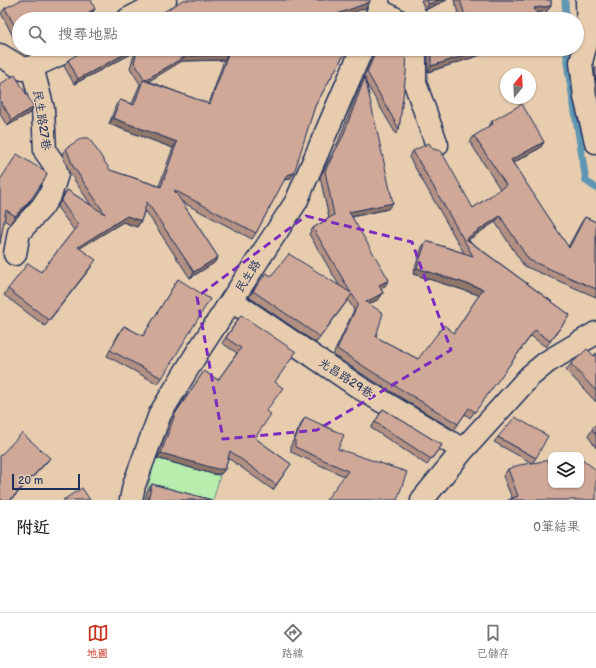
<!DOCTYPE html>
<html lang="zh-TW">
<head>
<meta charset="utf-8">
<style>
  :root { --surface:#fff; --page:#f6f6f6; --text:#222; --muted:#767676; --line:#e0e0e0; --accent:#c8321e }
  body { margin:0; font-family:"Balsamiq Sans","LXGW WenKai TC",sans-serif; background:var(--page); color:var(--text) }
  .controls { position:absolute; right:12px; bottom:12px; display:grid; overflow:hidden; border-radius:8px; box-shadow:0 1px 3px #0004 }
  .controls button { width:36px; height:36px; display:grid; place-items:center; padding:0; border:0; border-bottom:1px solid var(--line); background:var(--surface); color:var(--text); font:20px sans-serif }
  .compass { position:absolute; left:500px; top:68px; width:36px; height:36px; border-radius:50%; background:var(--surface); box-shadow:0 1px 3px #0004; rotate:18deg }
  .scale { position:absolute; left:12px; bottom:10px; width:68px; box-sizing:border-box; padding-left:4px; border:2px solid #1b2f5e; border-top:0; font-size:11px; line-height:14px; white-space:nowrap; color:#1b2f5e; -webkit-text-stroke:3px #e7ccae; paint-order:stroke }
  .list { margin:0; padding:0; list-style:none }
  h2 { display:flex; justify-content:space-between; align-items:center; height:52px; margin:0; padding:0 16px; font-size:17px }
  h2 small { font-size:13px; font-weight:400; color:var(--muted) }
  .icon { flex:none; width:22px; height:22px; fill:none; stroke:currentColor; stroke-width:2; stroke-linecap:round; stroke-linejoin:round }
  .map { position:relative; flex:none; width:596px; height:500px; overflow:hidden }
  .search { position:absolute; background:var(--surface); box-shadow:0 1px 3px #0004; left:12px; right:12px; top:12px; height:44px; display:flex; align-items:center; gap:10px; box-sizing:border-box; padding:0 14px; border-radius:22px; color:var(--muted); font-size:15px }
  .sheet { height:112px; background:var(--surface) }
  nav { display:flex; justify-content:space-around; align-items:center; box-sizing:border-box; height:56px; border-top:1px solid var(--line); background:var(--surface); font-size:11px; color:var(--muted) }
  nav a { display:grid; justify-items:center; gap:2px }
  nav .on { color:var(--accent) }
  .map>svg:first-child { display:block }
  .green { fill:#b9edae; stroke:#6a8e86 }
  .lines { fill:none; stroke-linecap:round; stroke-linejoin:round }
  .stream { stroke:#5f97b3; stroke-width:7 }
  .minor-casing { stroke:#1b2f5e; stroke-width:25 }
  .minor { stroke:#e7ccae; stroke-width:22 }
  .wall { fill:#b29082; stroke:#1b2f5e; fill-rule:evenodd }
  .shaded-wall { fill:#91766a; stroke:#1b2f5e }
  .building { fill:#cfa897; stroke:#1b2f5e }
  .marked { fill:none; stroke:#7b2cbf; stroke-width:3; stroke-dasharray:8 5; stroke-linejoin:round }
  .labels { text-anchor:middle; stroke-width:3; stroke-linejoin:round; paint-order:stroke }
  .street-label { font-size:12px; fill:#1b2f5e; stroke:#e7ccae }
</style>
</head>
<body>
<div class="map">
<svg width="596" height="500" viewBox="0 0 596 500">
  <rect width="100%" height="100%" fill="#e7ccae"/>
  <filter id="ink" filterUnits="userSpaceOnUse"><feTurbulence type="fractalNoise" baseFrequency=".025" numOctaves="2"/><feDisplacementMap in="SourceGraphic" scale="8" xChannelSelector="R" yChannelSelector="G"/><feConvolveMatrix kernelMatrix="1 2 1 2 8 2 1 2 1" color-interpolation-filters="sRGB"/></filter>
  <g filter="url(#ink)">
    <path class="green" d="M155 458 220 476 213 500H179L147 492Z"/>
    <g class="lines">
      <path class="stream" d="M565 0 566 19
        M567 49V63L586 181 596 188"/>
      <defs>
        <path id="minor" d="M587 0 588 36 581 62 585 97 596 142
          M379 10 396 19
          M128 19 165 0
          M375 19 379 10 378 0
          M415 49V83L437 145
          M0 55 23 69 32 67 71 49
          M15 254 19 232 42 207 51 193 57 174 54 164 45 151 43 109 32 67
          M232 301 360 388 463 450
          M131 500 134 485 160 414 197 353 296 202 362 49
          M422 500 463 450 530 376 547 362 596 333"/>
      </defs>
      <use href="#minor" class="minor-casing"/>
      <use href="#minor" class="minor"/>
    </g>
    <path class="wall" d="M421 0H447L425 10Z
      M454 0H551V6L547 11 536 13 539 18 538 19H460Z
      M5 8 91 15 19 19V48L1 13Z
      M83 49H347L315 106 290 179 284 180 256 233 252 239 182 202 218 257 214 263 190 278 145 210 141 221 137 227 123 222 80 248 92 266 45 326 4 295 8 289 41 272 74 230 57 207 67 190 91 205 69 172 62 154 66 148 110 170 159 186 173 148 109 124 116 105 120 100 132 104 140 84 130 68 135 52 74 84 64 66 68 60 83 52ZM224 60 209 104 148 81 182 61Z
      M375 49H407L399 129 396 134 366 83 388 209 352 217 385 286 381 288 383 293 379 299 369 304 376 337 418 359 454 333 479 295 413 274 422 247 426 241 464 253 409 157 413 151 473 208 500 189 470 142 474 136 488 128 492 121 544 142 540 148 513 163 568 247 581 223 585 217 596 222V297L524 266 495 222 468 240 570 315 546 347 531 336 470 418 465 414 454 430 367 377 333 355 354 310 348 300 316 343 249 297 266 273 271 276 339 285 309 234 313 228 329 218 320 177 338 142 361 83 364 79 363 78 373 54Z
      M429 49H499L428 72V51Z
      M596 66V83L594 68Z
      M0 84 30 113 7 126 0 114Z
      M0 180 27 205 10 224 4 220Z
      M178 279 162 378 158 384 107 356 120 331 124 326 143 336Z
      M241 315 275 382 266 411 255 438 291 464 273 490 228 458 225 469 221 474H213L157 458 171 419 204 371 218 380 237 353 222 343Z
      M596 353V402L566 370 571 364 594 356Z
      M383 409 442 445 427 465 371 428Z
      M305 417 338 449 397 500 291 452V445L302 422Z
      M596 424V448L588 436Z
      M498 437 536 458 532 463 494 442Z
      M508 469 596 470 512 498 503 476Z
      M152 484 212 500H145L147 492Z"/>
    <path class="shaded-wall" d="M439 0H447L425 10 429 4Z
      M370 2 366 8 335 19H323Z
      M551 6 547 11 530 14 534 8Z
      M95 9 91 15 85 18 89 12Z
      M134 49H137L135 52 74 84 78 79Z
      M486 49H499L428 72 431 66Z
      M228 54 224 60 182 61 141 86 145 80 186 56Z
      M34 107 30 113 7 126 12 120Z
      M113 118 177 142 173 148 109 124Z
      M544 142 540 148 507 166 511 160Z
      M294 173 290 179 283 180 287 175Z
      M32 198 27 205 10 224 15 216Z
      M393 203 388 209 345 218 349 212Z
      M127 216 141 221 137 227 123 222 74 252 78 247Z
      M500 216 495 222 465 242 466 239Z
      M218 257 214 263 190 278 194 272Z
      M417 268 483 289 479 295 413 274Z
      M389 280 385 286 375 291 379 285Z
      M383 293 379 299 362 308 366 302Z
      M161 453 225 469 221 474H213L157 458Z
      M50 458 45 464 11 500H10Z"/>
    <path class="building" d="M21 0H91L95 9 89 12 93 19H19V34L5 8Z
      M183 0H370V2L324 19H152Z
      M427 0H439L429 4Z
      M460 0H551V6L534 8 539 18 534 19H466Z
      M86 49H134L78 79 68 60 85 50Z
      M138 49H347L315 106 294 173 287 175 256 233 174 190 218 257 194 272 147 202 141 221 127 216 78 247 96 260 49 320 8 289 28 263 41 272 78 225 61 201 67 190 105 214 73 166 66 148 82 138H89L110 170 161 187 177 142 113 118 120 100 134 105 143 80 210 104 228 54 186 56 145 80 134 62Z
      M377 49H407L406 73 399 129 367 72Z
      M431 49H486L431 66Z
      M15 75 34 107 12 120 0 100V84Z
      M365 77 393 203 349 212 389 280 379 285 383 293 366 302 383 313 376 337 418 359 444 325 454 333 483 289 417 268 426 241 473 256 413 151 429 143 433 149 441 151 473 208 506 185 474 136 493 124 492 121 522 104 544 142 511 160 569 248 585 217 596 222V289L529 260 500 216 466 239 570 315 550 341 535 330 475 412 469 408 458 424 371 371 337 349 358 304 352 294 320 337 253 291 266 273 271 276 289 254 351 293 313 228 334 215 325 171 343 136Z
      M17 154 47 173 46 177 32 198 15 216 6 210 0 244V180Z
      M178 279 210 299 162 378 110 350 124 326 143 336Z
      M241 315 296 352 275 382 283 388 266 411 271 414 255 438 291 464 276 485 230 451 225 469H217L161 453 175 414 204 371 218 380 241 348 226 338Z
      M587 349 594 356 596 353V391L571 364Z
      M383 409 442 445 431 459 375 422Z
      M305 417 344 435 338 449 407 472 397 500H326L348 471 295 447V439Z
      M515 417 548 436 536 458 498 437Z
      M596 424V435L592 429Z
      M22 433 50 458 10 500H0V456Z
      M581 458 596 470V500H508L518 496 508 469 519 465 551 460V485H581Z
      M152 484 212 500H148Z
      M82 488 90 500H63Z"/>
  </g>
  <path class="marked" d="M306 216 412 242 451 350 317 430 223 439 197 297Z"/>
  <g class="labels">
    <g class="street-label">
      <text transform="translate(42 120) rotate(81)" y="4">民生路27巷</text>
      <text transform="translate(248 276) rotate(-57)" y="4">民生路</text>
      <text transform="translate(346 378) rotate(33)" y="4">光昌路29巷</text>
    </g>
  </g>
</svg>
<div class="controls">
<button><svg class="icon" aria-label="layers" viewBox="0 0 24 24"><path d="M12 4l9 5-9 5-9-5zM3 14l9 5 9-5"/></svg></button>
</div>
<svg class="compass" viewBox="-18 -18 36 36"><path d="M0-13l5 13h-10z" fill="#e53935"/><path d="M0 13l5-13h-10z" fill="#767676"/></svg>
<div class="scale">20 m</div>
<div class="search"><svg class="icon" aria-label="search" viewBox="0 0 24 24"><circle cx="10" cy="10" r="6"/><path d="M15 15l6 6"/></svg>搜尋地點</div>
</div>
<section class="sheet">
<h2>附近<small>0筆結果</small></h2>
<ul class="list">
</ul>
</section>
<nav>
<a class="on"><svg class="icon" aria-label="map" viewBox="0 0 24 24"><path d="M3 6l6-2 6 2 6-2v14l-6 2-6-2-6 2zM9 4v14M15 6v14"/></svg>地圖</a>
<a><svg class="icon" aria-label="directions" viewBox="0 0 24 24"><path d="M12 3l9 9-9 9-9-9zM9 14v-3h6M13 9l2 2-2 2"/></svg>路線</a>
<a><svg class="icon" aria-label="saved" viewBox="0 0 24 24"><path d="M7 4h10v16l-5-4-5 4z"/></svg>已儲存</a>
</nav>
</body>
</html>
